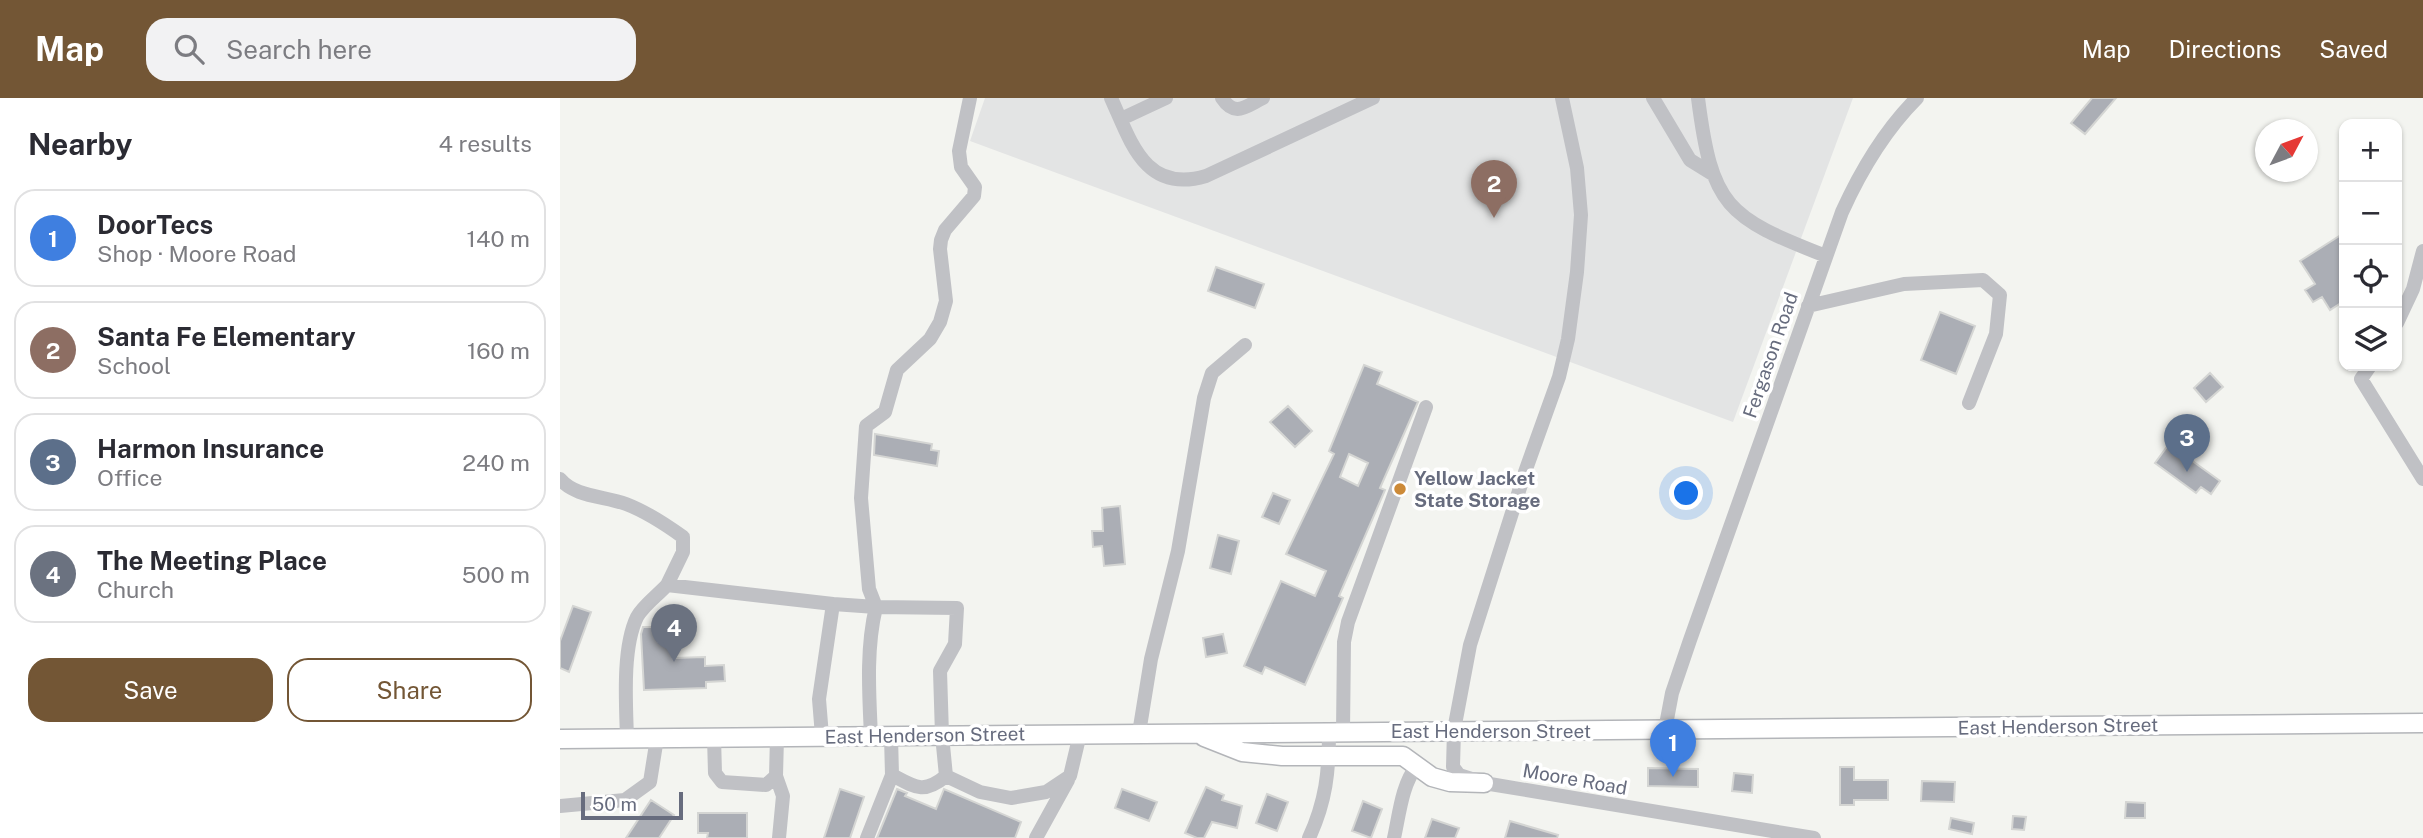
<!DOCTYPE html>
<html lang="en">
<head>
<meta charset="utf-8">
<style>
  :root { --surface:#fff; --page:#f2f2f3; --text:#2b2b33; --muted:#7c7c81; --line:#e1e1e2; --accent:#735635 }
  body { margin:0; font-family:"Public Sans",sans-serif; background:var(--page); color:var(--text) }
  .controls { position:absolute; right:21px; top:21px; display:grid; overflow:hidden; border-radius:14px; box-shadow:0 2px 5px #0004 }
  .controls button { width:63px; height:63px; display:grid; place-items:center; padding:0; border:0; border-bottom:2px solid var(--line); background:var(--surface); color:var(--text); font:35px sans-serif }
  .compass { position:absolute; left:1695px; top:21px; width:63px; height:63px; border-radius:50%; background:var(--surface); box-shadow:0 2px 5px #0004; rotate:49deg }
  .scale { position:absolute; left:21px; bottom:18px; width:102px; box-sizing:border-box; padding-left:7px; border:4px solid #676c7e; border-top:0; font-size:19px; line-height:24px; white-space:nowrap; color:#676c7e; -webkit-text-stroke:5px #fff; paint-order:stroke }
  .you { position:absolute; left:1127px; top:396px; width:24px; height:24px; margin:-18px; border:5px solid #fff; border-radius:50%; background:#1a73e8; box-shadow:0 0 0 10px #1a73e833 }
  .badge { display:grid; place-items:center; width:46px; height:46px; border-radius:50%; background:var(--accent); color:#fff; font-size:23px; font-weight:700 }
  .pin { position:absolute; translate:-50% -58px; filter:drop-shadow(0 2px 4px #0008) }
  .pin::after { content:''; position:absolute; top:37px; width:24px; height:21px; background:inherit; clip-path:polygon(0 0,100% 0,50% 100%) }
  .list { margin:0; padding:0; list-style:none }
  h2 { display:flex; justify-content:space-between; align-items:center; height:91px; margin:0; padding:0 28px; font-size:30px }
  h2 small { font-size:23px; font-weight:400; color:var(--muted) }
  .list li { display:grid; grid-template-columns:46px 1fr auto; gap:21px; align-items:center; box-sizing:border-box; height:98px; margin:0 14px 14px; padding:0 14px; border:2px solid var(--line); border-radius:21px }
  .list b { display:block; font-size:26px; white-space:nowrap }
  .list p { margin:0; font-size:23px; white-space:nowrap; color:var(--muted) }
  .list em { font-size:23px; font-style:normal; color:var(--muted) }
  .actions { display:flex; gap:14px; padding:21px 28px }
  .actions a { flex:1; padding:16px 0; border:2px solid var(--accent); border-radius:21px; text-align:center; font-size:24px; color:var(--accent) }
  .actions .main { background:var(--accent); color:#fff }
  .icon { flex:none; width:38px; height:38px; fill:none; stroke:currentColor; stroke-width:2; stroke-linecap:round; stroke-linejoin:round }
  .map { position:relative; flex:none; width:1863px; height:740px; overflow:hidden }
  header { display:flex; align-items:center; gap:42px; box-sizing:border-box; height:98px; padding:0 35px; background:var(--accent); color:#fff }
  header strong { font-size:33px }
  nav { display:flex; gap:38px; margin-inline-start:auto; font-size:24px }
  .search { width:490px; height:63px; background:var(--page); display:flex; align-items:center; gap:18px; box-sizing:border-box; padding:0 24px; border-radius:21px; color:var(--muted); font-size:26px }
  main { display:flex }
  aside { flex:1; background:var(--surface) }
  .map>svg:first-child { display:block }
  .built { fill:#e3e4e4 }
  .building { fill:#abaeb5; stroke:#d4d5d3; stroke-width:2; fill-rule:evenodd }
  .lines { fill:none; stroke-linecap:round; stroke-linejoin:round }
  .major-casing { stroke:#b3b5b9; stroke-width:21 }
  .minor { stroke:#c0c1c5; stroke-width:14 }
  .major { stroke:#fff; stroke-width:18 }
  .poi-dot { fill:#cc8a38; stroke:#fff; stroke-width:2.5 }
  .labels { text-anchor:middle; stroke-width:7; stroke-linejoin:round; paint-order:stroke }
  .street-label { font-size:19px; fill:#676c7e; stroke:#fff }
  .poi-label { font-size:19px; font-weight:bold; fill:#676c7e; stroke:#fff; text-anchor:start }
</style>
</head>
<body>
<header>
<strong>Map</strong>
<div class="search"><svg class="icon" aria-label="search" viewBox="0 0 24 24"><circle cx="10" cy="10" r="6"/><path d="M15 15l6 6"/></svg>Search here</div>
<nav><a>Map</a><a>Directions</a><a>Saved</a></nav>
</header>
<main>
<aside>
<h2>Nearby<small>4 results</small></h2>
<ul class="list">
<li><span class="badge" style="background:#3f7fe0">1</span><div><b>DoorTecs</b><p>Shop · Moore Road</p></div><em>140 m</em></li>
<li><span class="badge" style="background:#8d6e63">2</span><div><b>Santa Fe Elementary</b><p>School</p></div><em>160 m</em></li>
<li><span class="badge" style="background:#5c6f8a">3</span><div><b>Harmon Insurance</b><p>Office</p></div><em>240 m</em></li>
<li><span class="badge" style="background:#6b7280">4</span><div><b>The Meeting Place</b><p>Church</p></div><em>500 m</em></li>
</ul>
<div class="actions"><a class="main">Save</a><a>Share</a></div>
</aside>
<div class="map">
<svg width="1863" height="740" viewBox="0 0 1863 740">
  <rect width="100%" height="100%" fill="#f3f4f0"/>
  <path class="built" d="M425 0H1293L1173 324 410 43Z"/>
  <path class="building" d="M1532 0H1556L1525 36 1511 25Z
    M1784 135V203L1770 212 1762 199 1753 204 1745 192 1755 186 1740 163Z
    M656 169 704 186 695 210 648 193Z
    M1380 214 1415 228 1396 276 1361 262Z
    M804 267 822 274 817 286 858 304 820 390 825 392 779 498 783 500 745 587 705 569 702 576 684 568 721 483 755 498 766 473 726 456 774 356 769 353ZM789 356 808 365 798 388 780 379Z
    M1650 275 1663 289 1646 304 1634 290Z
    M728 308 752 333 735 349 710 324Z
    M315 336 372 346 371 352 379 353 377 368 314 357Z
    M1609 346 1660 383 1651 396 1641 389 1636 395 1595 365Z
    M713 395 730 402 719 426 702 419Z
    M560 408 565 466 544 468 542 448 533 449 532 433H543L542 410Z
    M658 437 679 443 671 476 650 470Z
    M13 508 31 514 9 574 0 570V543Z
    M83 529H98V544H113V560L145 559V568L164 567 165 583 146 584V590L84 592 81 536Z
    M663 536 667 555 646 559 643 540Z
    M1280 669H1294V682H1328V702H1294V707H1280Z
    M1088 670 1138 671V689L1088 688Z
    M1174 675 1193 677 1192 695 1172 693Z
    M1362 683 1395 684 1394 704 1361 703Z
    M646 689 664 697 662 702 682 708 677 730 652 724 644 740H637L625 735Z
    M280 691 304 699 290 740H264Z
    M337 691 347 695 345 698 376 711 384 691 461 724 455 740H317Z
    M562 691 597 704 589 723 555 710Z
    M707 696 728 704 717 733 696 725Z
    M91 702 114 717 99 740H66Z
    M803 703 822 711 811 740 792 733Z
    M1566 704 1585 705V720H1565Z
    M138 715H187V740H147L148 735H138Z
    M1453 718 1466 719 1464 732 1452 731Z
    M1391 720 1414 725 1412 736 1389 731Z
    M872 721 899 730 895 740H865Z
    M950 723 998 737 997 740H945Z"/>
  <g class="lines">
    <defs>
      <path id="major" d="M644 639 682 654 722 658H843L872 679 890 684 924 685
        M0 641 1863 625"/>
    </defs>
    <use href="#major" class="major-casing"/>
    <path class="minor" d="M551 0C571 44 585 96 646 78L813 0
      M662 0C675 20 686 8 703 0
      M1002 0 1017 70 1021 117 1017 174 1008 241 999 279 965 374 910 547 894 632 893 669 899 677 924 685 1254 740
      M1093 0 1130 62 1151 75
      M1138 0C1152 109 1166 119 1266 158
      M561 21 606 0
      M1248 208 1344 186 1423 182 1440 197 1436 236 1409 305
      M1837 225 1853 191 1863 153
      M1810 268 1801 281 1863 381
      M0 381C15 399 44 398 66 406 87 414 105 426 123 439V454L107 487
      M1105 632 1112 595 1130 542 1282 114C1301 72 1324 33 1357 0
      M783 633 784 544 788 524 866 309
      M579 635 591 561 618 453 644 300 652 275 685 247
      M262 638 259 601 273 506 316 509 309 491 301 400 306 328 325 314 337 272 370 241 380 224 386 203 380 151 381 142 385 132 414 98 415 89 401 69 399 53 410 0
      M311 638C309 595 306 550 316 509L397 510 395 546 380 573 382 637 386 678 420 694 451 700 486 694 510 678 520 636
      M154 639 155 675 162 684 206 687 216 678 217 639
      M67 640C66 606 62 550 77 519 83 508 98 497 107 487L273 506
      M332 677C356 690 364 696 386 678
      M216 678 223 698 219 740
      M0 708 65 702 90 684 97 640
      M307 740 332 677 331 638
      M476 740 508 682
      M749 740C766 703 769 674 769 634
      M834 740C839 718 842 685 857 668"/>
    <use href="#major" class="major"/>
  </g>
  <circle class="poi-dot" cx="840" cy="391" r="7"/>
  <g class="labels">
    <g class="street-label">
      <text transform="translate(1210 257) rotate(-71)" y="7">Fergason Road</text>
      <text transform="translate(1498 628) rotate(-1)" y="7">East Henderson Street</text>
      <text x="931" y="640">East Henderson Street</text>
      <text transform="translate(365 637) rotate(-1)" y="7">East Henderson Street</text>
      <text transform="translate(1015 681) rotate(10)" y="7">Moore Road</text>
    </g>
    <g class="poi-label">
      <text x="854" y="387">Yellow Jacket<tspan x="854" dy="22">State Storage</tspan></text>
    </g>
  </g>
</svg>
<div class="controls">
<button>+</button>
<button>−</button>
<button><svg class="icon" aria-label="locate" viewBox="0 0 24 24"><circle cx="12" cy="12" r="6"/><path d="M12 2v4M12 18v4M2 12h4M18 12h4"/></svg></button>
<button><svg class="icon" aria-label="layers" viewBox="0 0 24 24"><path d="M12 4l9 5-9 5-9-5zM3 14l9 5 9-5"/></svg></button>
</div>
<svg class="compass" viewBox="-18 -18 36 36"><path d="M0-13l5 13h-10z" fill="#e53935"/><path d="M0 13l5-13h-10z" fill="#7c7c81"/></svg>
<div class="scale">50 m</div>
<div class="you"></div>
<div class="pin badge" style="left:1113px;top:679px;background:#3f7fe0">1</div>
<div class="pin badge" style="left:934px;top:120px;background:#8d6e63">2</div>
<div class="pin badge" style="left:1627px;top:374px;background:#5c6f8a">3</div>
<div class="pin badge" style="left:114px;top:564px;background:#6b7280">4</div>
</div>
</main>
</body>
</html>
